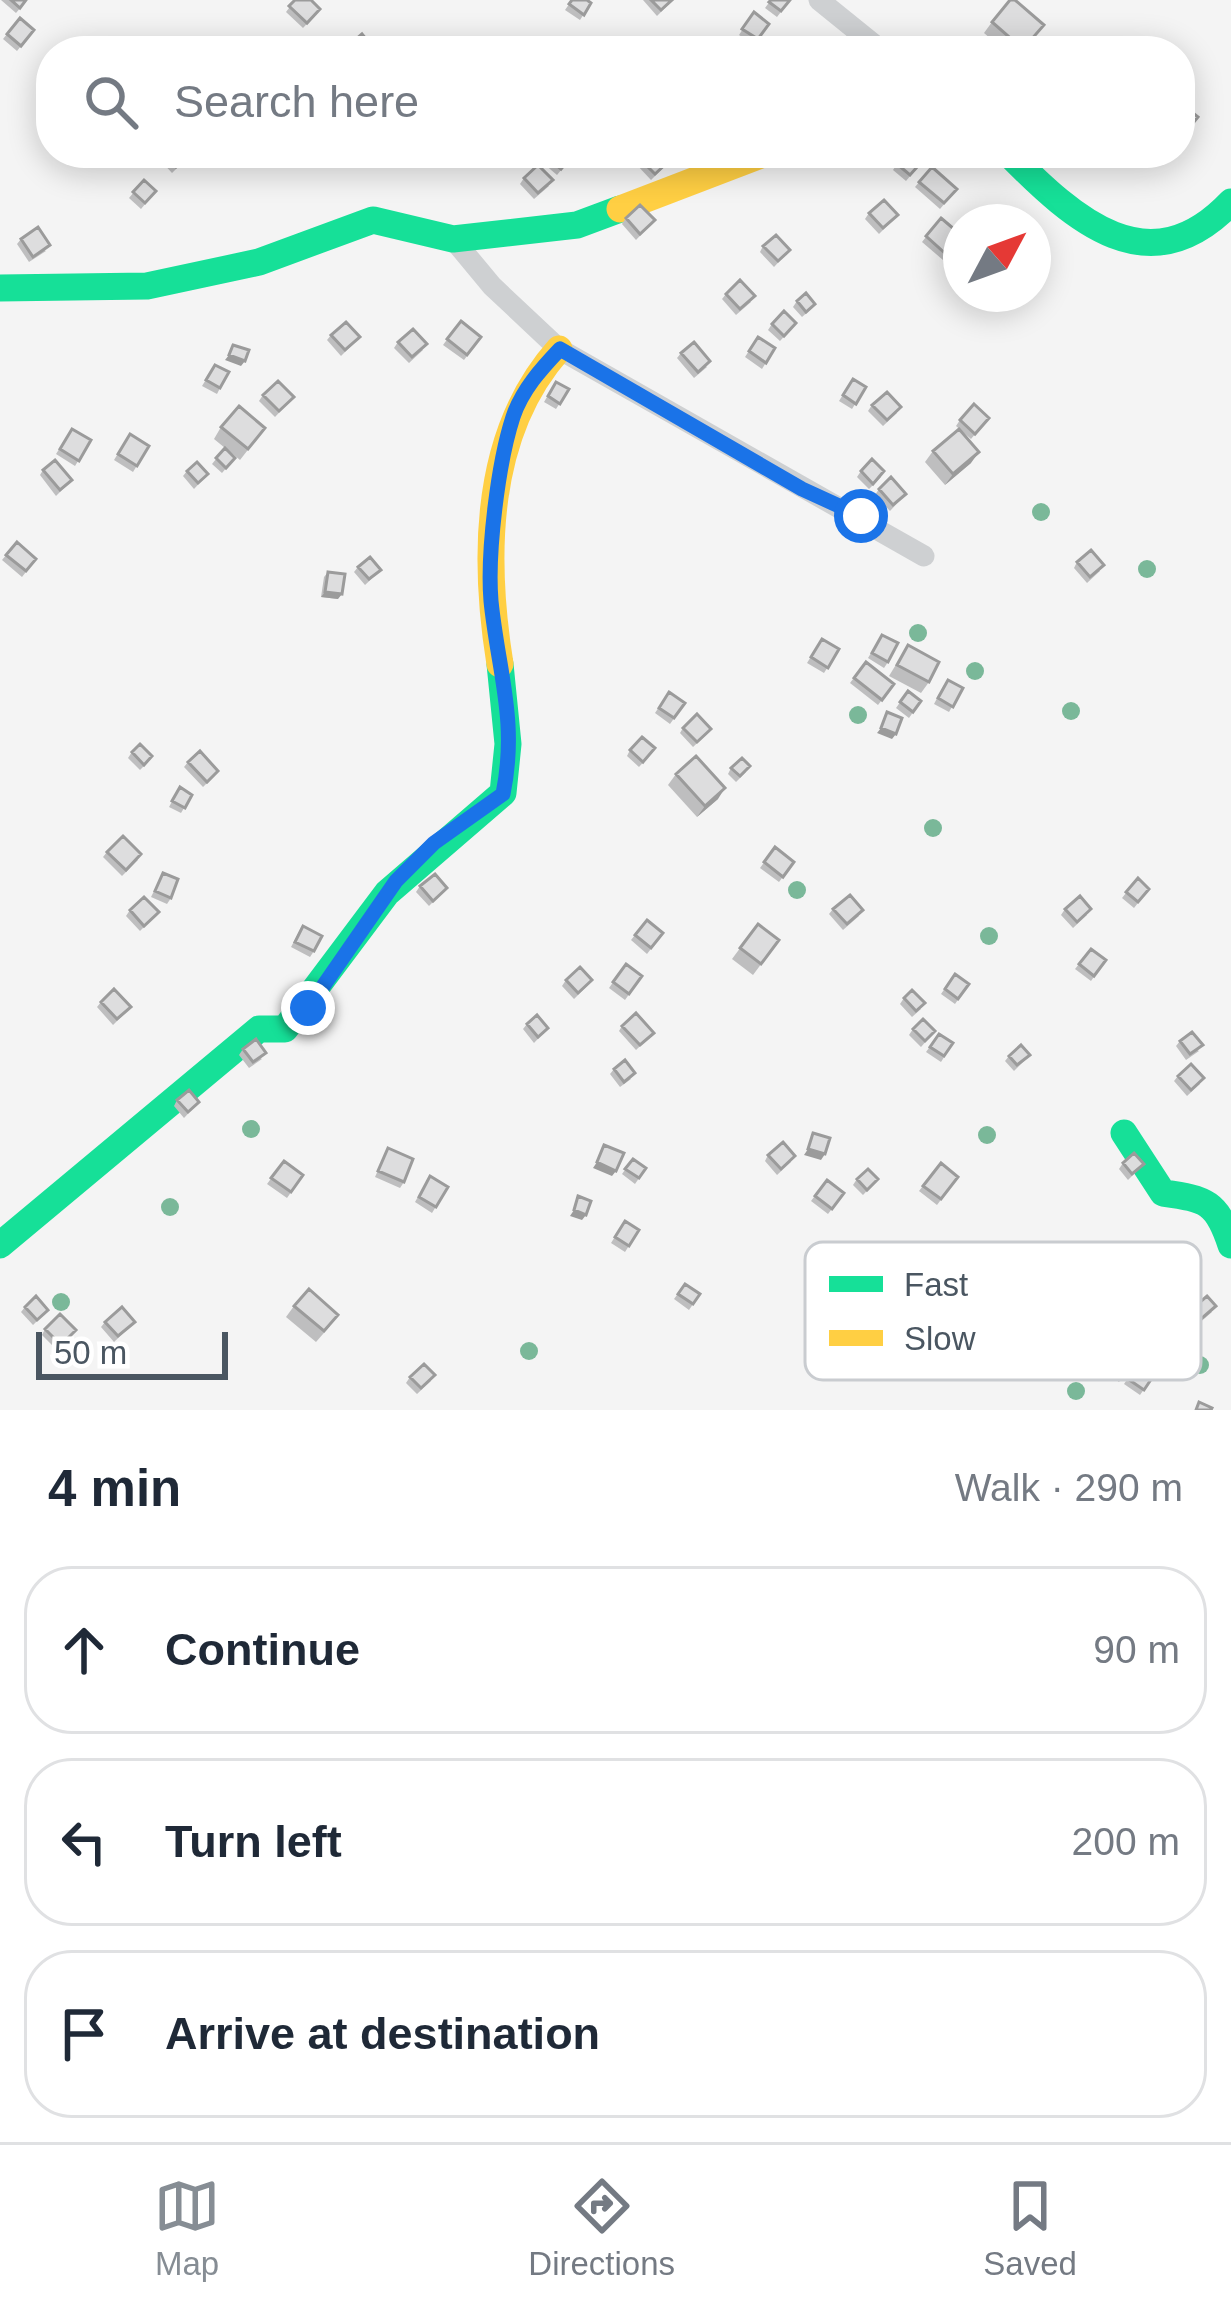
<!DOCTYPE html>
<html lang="en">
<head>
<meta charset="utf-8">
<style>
  :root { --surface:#fff; --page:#f2f2f3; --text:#1f2937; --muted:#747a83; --line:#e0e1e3; --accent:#868d94 }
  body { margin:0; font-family:Arial,sans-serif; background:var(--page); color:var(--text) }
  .compass { position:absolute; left:943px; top:204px; width:108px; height:108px; border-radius:50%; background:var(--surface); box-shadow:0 6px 30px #0003; rotate:49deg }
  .scale { position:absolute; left:36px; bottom:30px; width:192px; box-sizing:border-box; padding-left:12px; border:6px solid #4a5661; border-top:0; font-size:33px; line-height:42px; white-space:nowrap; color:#4a5661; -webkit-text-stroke:9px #fff; paint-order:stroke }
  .stop { position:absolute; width:36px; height:36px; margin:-27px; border:9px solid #1a73e8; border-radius:50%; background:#fff }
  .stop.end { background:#1a73e8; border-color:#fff; box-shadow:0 3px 12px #0008 }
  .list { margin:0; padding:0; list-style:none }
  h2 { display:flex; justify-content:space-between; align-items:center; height:156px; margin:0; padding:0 48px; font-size:51px }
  h2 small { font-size:39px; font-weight:400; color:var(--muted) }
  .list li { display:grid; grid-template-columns:78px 1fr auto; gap:36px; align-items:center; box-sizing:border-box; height:168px; margin:0 24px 24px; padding:0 24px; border:3px solid var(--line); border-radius:48px }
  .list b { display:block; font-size:45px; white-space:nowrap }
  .list em { font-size:39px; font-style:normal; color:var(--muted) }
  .icon { flex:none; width:66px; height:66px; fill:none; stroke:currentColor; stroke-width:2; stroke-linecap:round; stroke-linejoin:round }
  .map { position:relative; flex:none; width:1231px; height:1410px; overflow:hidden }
  .search { position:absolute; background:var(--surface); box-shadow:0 6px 30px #0003; left:36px; right:36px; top:36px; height:132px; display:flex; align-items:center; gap:30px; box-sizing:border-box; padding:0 42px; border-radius:48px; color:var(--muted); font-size:45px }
  .sheet { height:732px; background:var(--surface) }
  nav { display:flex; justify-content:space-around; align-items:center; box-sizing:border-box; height:168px; border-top:3px solid var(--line); background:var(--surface); font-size:33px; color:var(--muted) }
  nav a { display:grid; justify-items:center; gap:6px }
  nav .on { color:var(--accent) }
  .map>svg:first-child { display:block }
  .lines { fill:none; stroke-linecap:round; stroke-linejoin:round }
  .street { stroke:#ced0d2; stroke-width:21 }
  .fast { stroke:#16e098; stroke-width:27 }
  .slow { stroke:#ffcf43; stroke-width:27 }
  .tree { fill:#7ab899 }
  .wall { fill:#bebebf }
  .shaded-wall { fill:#9b9b9b }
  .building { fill:#ddddde; stroke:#9b9b9b; stroke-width:3 }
  .route { stroke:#1a73e8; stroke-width:15 }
  .key { fill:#fff; stroke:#c9ccd0; stroke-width:3 }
  .key-label { font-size:33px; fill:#4a5661 }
</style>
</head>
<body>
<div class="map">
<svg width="1231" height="1410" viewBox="0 0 1231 1410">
  <rect width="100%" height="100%" fill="#f4f4f4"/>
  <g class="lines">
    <path class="street" d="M819 0 882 51
      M453 239 492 286 559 349 924 556"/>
    <path class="fast" d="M1008 153C1074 220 1149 288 1231 202
      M0 288 147 286 259 262 373 220 453 239 577 225 620 209
      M1124 1133 1163 1193C1207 1199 1217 1202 1231 1245
      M0 1245 259 1029H285L387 893 503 793 508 744 500 664"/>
    <path class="slow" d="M620 209 766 153
      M500 664C483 558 483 434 559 349"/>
  </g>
  <g class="tree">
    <circle cx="1041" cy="512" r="9"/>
    <circle cx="1147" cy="569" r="9"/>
    <circle cx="918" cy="633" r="9"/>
    <circle cx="975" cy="671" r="9"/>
    <circle cx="1071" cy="711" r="9"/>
    <circle cx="858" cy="715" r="9"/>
    <circle cx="933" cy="828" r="9"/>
    <circle cx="797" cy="890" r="9"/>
    <circle cx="989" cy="936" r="9"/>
    <circle cx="251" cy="1129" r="9"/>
    <circle cx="987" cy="1135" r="9"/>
    <circle cx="170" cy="1207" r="9"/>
    <circle cx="61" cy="1302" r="9"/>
    <circle cx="529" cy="1351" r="9"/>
    <circle cx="1200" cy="1365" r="9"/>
    <circle cx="1076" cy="1391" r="9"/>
  </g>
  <path class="wall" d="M1 0H27L16 13Z
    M295 0 316 14 303 28 286 12Z
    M572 0 591 3 580 20 565 10Z
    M643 0H673L657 16Z
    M771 0H790L777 17 765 8Z
    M754 12 769 24 754 45 739 35Z
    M20 18 34 30 17 51 3 39Z
    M992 22 1036 36 1023 51H1005L984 33Z
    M1180 111 1198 117 1184 135 1180 131Z
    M541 153H575L557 175 537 158Z
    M163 154 184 161 172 173 160 160Z
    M926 157 906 181 893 170 897 164Z
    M640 159 665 166 651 180 636 164Z
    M932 167 957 189 940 209 915 187Z
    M524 178 549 186 534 199 520 184Z
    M144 180 156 191 141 209 129 198Z
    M869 213 898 215 879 234 865 219Z
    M626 218 655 220 636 240 622 224Z
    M941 218 961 239 943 260 922 242Z
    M21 239 46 251 29 262 17 244Z
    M763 246 790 250 774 267 760 252Z
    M726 294 751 302 736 315 722 299Z
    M797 301 811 309 802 317 793 307Z
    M461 321 481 337 464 360 443 345Z
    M772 324 792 328 780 341 768 330Z
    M331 335 360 337 341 356 327 340Z
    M758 337 775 348 762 369 745 357Z
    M398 342 423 350 409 363 394 348Z
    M681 353 707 367 694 378 677 358Z
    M215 365 220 388 217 394 202 386Z
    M853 379 866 387 852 409 839 401Z
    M556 382 569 389 556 409 544 402Z
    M263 395 294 397 275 417 259 401Z
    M872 405 897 413 883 426 868 411Z
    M989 418 971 439 956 426 960 420Z
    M221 427 265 428 240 460 227 449 235 458 222 473 212 464 225 448 214 439Z
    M72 429 91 440 75 466 56 454Z
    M130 434 149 446 133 472 114 460Z
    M933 451 971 463 945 485 925 462Z
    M43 470 72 480 56 496 40 475Z
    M187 471 208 474 194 489 183 476Z
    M861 471 881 477 869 489 857 477Z
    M879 489 906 494 890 511 875 495Z
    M17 542 36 559 22 577 2 560Z
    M1077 562 1100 571 1087 583 1074 568Z
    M358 567 381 570 365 585 354 572Z
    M328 572 338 599 321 597 324 577Z
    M882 635 888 662 884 668 868 658Z
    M822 639 839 649 824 673 807 663Z
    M908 645 929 682 921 693 889 676Z
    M866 662 894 684 878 705 850 683Z
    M944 685 963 688 949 712 934 704Z
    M908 691 921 701 909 718 896 708Z
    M669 692 685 703 670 724 655 713Z
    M683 728 707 734 693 747 680 733Z
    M630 750 651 754 639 767 627 756Z
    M132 752 148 762 140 770 128 758Z
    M188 762 214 776 203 787 184 767Z
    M731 768 746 772 736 782 728 774Z
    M676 774 718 799 697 817 668 785Z
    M180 787 192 795 181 813 169 807Z
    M775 847 794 862 779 882 760 868Z
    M107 852 138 860 122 876 103 857Z
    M163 873 171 898 167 904 151 897Z
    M1138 878 1149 889 1134 908 1122 898Z
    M420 886 447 888 429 906 416 892Z
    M833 909 859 916 843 930 829 914Z
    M1065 909 1087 915 1073 928 1061 915Z
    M130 910 159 912 140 931 126 916Z
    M647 920 663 933 647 954 631 940Z
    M758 924 779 940 753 975 732 959Z
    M299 932 314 951 310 957 291 947Z
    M1091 949 1106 960 1091 981 1075 969Z
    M626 964 642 976 625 1000 609 988Z
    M955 974 969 984 955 1004 941 994Z
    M566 980 588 985 574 999 562 986Z
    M904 998 921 1009 912 1017 900 1004Z
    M101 1002 131 1007 113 1025 97 1007Z
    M527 1024 548 1028 534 1043 523 1029Z
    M622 1026 654 1033 636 1050 619 1031Z
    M913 1029 935 1031 921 1047 909 1035Z
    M939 1034 953 1043 941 1062 926 1052Z
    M1180 1041 1199 1051 1186 1060 1176 1046Z
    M243 1049 262 1059 249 1068 239 1055Z
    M1030 1055 1014 1071 1005 1061 1009 1056Z
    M614 1069 631 1079 620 1087 610 1074Z
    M1178 1076 1200 1084 1187 1096 1174 1081Z
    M177 1100 199 1102 184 1118 174 1106Z
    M388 1148 404 1182 400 1188 375 1177Z
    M768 1155 791 1162 777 1175 765 1161Z
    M633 1159 646 1168 635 1184 622 1174Z
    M284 1161 303 1175 287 1198 267 1184Z
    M941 1163 958 1177 937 1205 919 1191Z
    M1123 1163 1144 1164 1128 1180 1119 1169Z
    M430 1176 448 1187 432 1213 415 1202Z
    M857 1179H878L863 1195 853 1185Z
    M827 1180 844 1193 828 1214 811 1201Z
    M625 1221 639 1230 625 1252 611 1243Z
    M1016 1262 1033 1269 1024 1278 1012 1267Z
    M1052 1264 1076 1278 1059 1306 1035 1292Z
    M685 1284 700 1294 689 1310 674 1299Z
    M294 1306 330 1326 316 1342 286 1317Z
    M25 1307 48 1310 33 1325 21 1312Z
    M1192 1309 1212 1312 1197 1325 1188 1315Z
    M105 1322H135L114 1342 101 1327Z
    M1009 1328 1028 1341 1013 1364 993 1351Z
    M45 1329 76 1330 57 1350 42 1335Z
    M1118 1349 1134 1361 1119 1382 1103 1370Z
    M1137 1365 1154 1375 1140 1395 1124 1384Z
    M410 1377 431 1381 417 1394 406 1383Z"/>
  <path class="shaded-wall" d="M229 355 245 361 241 366 225 360Z
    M979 452 971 463 945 485 953 474Z
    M325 592 342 594 338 599 321 597Z
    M881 728 896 734 892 739 877 733Z
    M725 788 718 799 697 817 705 806Z
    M808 1149 825 1154 821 1160 804 1155Z
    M597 1162 616 1171 612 1176 593 1168Z
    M574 1210 586 1215 582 1220 570 1216Z"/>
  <path class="building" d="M11 0H26L20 8Z
    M295 0H311L320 9 307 23 289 6Z
    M572 0H587L591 3 584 15 569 4Z
    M651 0H672L661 10Z
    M771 0H790L781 11 769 2Z
    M1010 0H1015L1044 25 1023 49 992 22Z
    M754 12 769 24 758 39 742 29Z
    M20 18 34 30 21 46 7 34Z
    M362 34 376 51H350L347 47Z
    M1184 106 1198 117 1188 129 1180 122V111Z
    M165 153H186L188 155 176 167 163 154Z
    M542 153H574L561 169Z
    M647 153H662L669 161 655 174 640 159Z
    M907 153H922L926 157 910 175 897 164Z
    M538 165 553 180 538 193 524 178Z
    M932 167 957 189 944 203 919 182Z
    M144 180 156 191 145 203 133 192Z
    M884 200 898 215 883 228 869 213Z
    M640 205 655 220 640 234 626 218Z
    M941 218 961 235V239L947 255 926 236Z
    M38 227 50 245 33 257 21 239Z
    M776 235 790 250 778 261 763 246Z
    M740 280 755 296 740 309 726 294Z
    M806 293 815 304 806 312 797 301Z
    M784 311 796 323 784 336 772 324Z
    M461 321 481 337 467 355 447 339Z
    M346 322 360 337 345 350 331 335Z
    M413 329 427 344 412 357 398 342Z
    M758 337 775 348 766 363 749 351Z
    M694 342 710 361 698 372 681 353Z
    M233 345 249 350 245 361 229 355Z
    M215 365 229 372 220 388 206 380Z
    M853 379 866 387 856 404 843 395Z
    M278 381 294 397 279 411 263 395Z
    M556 382 569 389 560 404 548 396Z
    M887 392 901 407 887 420 872 405Z
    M974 404 989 418 975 434 960 420Z
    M239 406 265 428 248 449 221 427Z
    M72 429 91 440 79 461 60 449Z
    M959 429 979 452 953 474 933 451Z
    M130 434 149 446 137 466 118 454Z
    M225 448 235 458 226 468 216 458Z
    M872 459 884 471 873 484 861 471Z
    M55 460 72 480 60 490 43 470Z
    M197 462 208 474 198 483 187 471Z
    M891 477 906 494 893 505 879 489Z
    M17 542 36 559 26 571 6 555Z
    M1091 550 1104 565 1090 577 1077 562Z
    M370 557 381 570 369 579 358 567Z
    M328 572 345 574 342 594 325 592Z
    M882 635 898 643 888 662 872 653Z
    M822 639 839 649 828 668 811 657Z
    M908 645 939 662 929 682 897 665Z
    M866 662 894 684 882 700 854 678Z
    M948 680 963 688 953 707 938 698Z
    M908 691 921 701 913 712 900 702Z
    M669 692 685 703 674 718 659 708Z
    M887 712 902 718 896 734 881 728Z
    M697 714 711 729 697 742 683 728Z
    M642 737 655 748 643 762 630 750Z
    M140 744 152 756 144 765 132 752Z
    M200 751 218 771 207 782 188 762Z
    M696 756 725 788 705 806 676 774Z
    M742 758 750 766 740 776 731 768Z
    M180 787 192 795 185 808 172 801Z
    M123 836 141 854 126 870 107 852Z
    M775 847 794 862 783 877 764 862Z
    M163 873 178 879 171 898 155 891Z
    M435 874 447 888 433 901 420 886Z
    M1138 878 1149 889 1138 902 1126 892Z
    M850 895 863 910 847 924 833 909Z
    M1080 896 1091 909 1077 922 1065 909Z
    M144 897 159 912 144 926 130 910Z
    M647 920 663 933 651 948 635 935Z
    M758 924 779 940 761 964 740 948Z
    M303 926 322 936 314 951 295 942Z
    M1091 949 1106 960 1094 976 1079 964Z
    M626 964 642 976 629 994 613 982Z
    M580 967 592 980 578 993 566 980Z
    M955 974 969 984 958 999 945 989Z
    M114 989 131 1007 117 1019 101 1002Z
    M912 990 925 1003 916 1011 904 998Z
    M636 1013 654 1033 640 1045 622 1026Z
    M537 1015 548 1028 538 1037 527 1024Z
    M923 1019 935 1031 925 1041 913 1029Z
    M1192 1032 1203 1045 1190 1054 1180 1041Z
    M939 1034 953 1043 944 1056 930 1047Z
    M256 1039 266 1053 253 1062 243 1049Z
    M1021 1045 1030 1055 1017 1065 1009 1056Z
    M625 1060 635 1073 624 1082 614 1069Z
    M1191 1064 1204 1078 1191 1090 1178 1076Z
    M189 1090 199 1102 188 1112 177 1100Z
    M813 1133 830 1138 825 1154 808 1149Z
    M783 1142 795 1156 781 1169 768 1155Z
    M604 1145 624 1153 616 1171 597 1162Z
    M388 1148 413 1159 404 1182 378 1171Z
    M1134 1153 1144 1164 1132 1174 1123 1163Z
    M633 1159 646 1168 639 1178 625 1169Z
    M284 1161 303 1175 291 1192 271 1178Z
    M941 1163 958 1177 941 1199 923 1186Z
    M868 1169 878 1179 867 1190 857 1179Z
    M430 1176 448 1187 436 1207 419 1197Z
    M827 1180 844 1193 832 1209 815 1196Z
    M578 1196 591 1201 586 1215 574 1210Z
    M625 1221 639 1230 629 1246 615 1237Z
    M685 1284 700 1294 693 1304 678 1294Z
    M309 1289 338 1315 324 1331 294 1306Z
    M36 1296 48 1310 37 1320 25 1307Z
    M1207 1296 1216 1306 1201 1319 1192 1309Z
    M122 1307 135 1322 118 1336 105 1322Z
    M60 1314 76 1330 61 1345 45 1329Z
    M424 1364 435 1375 421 1388 410 1377Z
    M1137 1365 1154 1375 1144 1390 1128 1379Z
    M1199 1402 1212 1408 1211 1410H1196Z"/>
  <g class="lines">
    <path class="route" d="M308 1008 396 881 434 843 503 794C518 721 498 671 491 601 487 553 498 463 513 417 522 390 541 369 560 349L802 489 861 516"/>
  </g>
  <rect x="805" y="1242" width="396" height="138" rx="18" class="key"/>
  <rect x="829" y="1276" width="54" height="16" fill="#16e098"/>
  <rect x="829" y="1330" width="54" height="16" fill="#ffcf43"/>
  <g class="key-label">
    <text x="904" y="1296">Fast</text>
    <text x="904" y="1350">Slow</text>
  </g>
</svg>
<svg class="compass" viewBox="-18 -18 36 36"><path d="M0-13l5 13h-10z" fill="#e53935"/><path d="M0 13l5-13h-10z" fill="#747a83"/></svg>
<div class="scale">50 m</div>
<div class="stop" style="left:861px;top:516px"></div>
<div class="stop end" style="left:308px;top:1008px"></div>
<div class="search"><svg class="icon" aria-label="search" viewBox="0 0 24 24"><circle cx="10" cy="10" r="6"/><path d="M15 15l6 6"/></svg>Search here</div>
</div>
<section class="sheet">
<h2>4 min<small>Walk · 290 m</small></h2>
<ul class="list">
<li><svg class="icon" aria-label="ahead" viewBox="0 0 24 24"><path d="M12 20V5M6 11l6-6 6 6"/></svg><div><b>Continue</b></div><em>90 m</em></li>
<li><svg class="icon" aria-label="left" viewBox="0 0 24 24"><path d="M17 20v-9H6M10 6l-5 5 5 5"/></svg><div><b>Turn left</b></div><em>200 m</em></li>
<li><svg class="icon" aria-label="arrive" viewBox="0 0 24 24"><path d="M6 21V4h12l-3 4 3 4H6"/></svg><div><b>Arrive at destination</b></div></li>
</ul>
</section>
<nav>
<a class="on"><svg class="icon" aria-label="map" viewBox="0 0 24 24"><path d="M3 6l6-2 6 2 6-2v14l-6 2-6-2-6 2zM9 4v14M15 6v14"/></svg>Map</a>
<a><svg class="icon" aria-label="directions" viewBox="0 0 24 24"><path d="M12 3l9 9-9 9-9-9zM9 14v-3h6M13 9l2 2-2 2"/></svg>Directions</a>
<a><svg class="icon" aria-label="saved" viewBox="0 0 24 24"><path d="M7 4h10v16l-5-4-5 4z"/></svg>Saved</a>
</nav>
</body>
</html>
